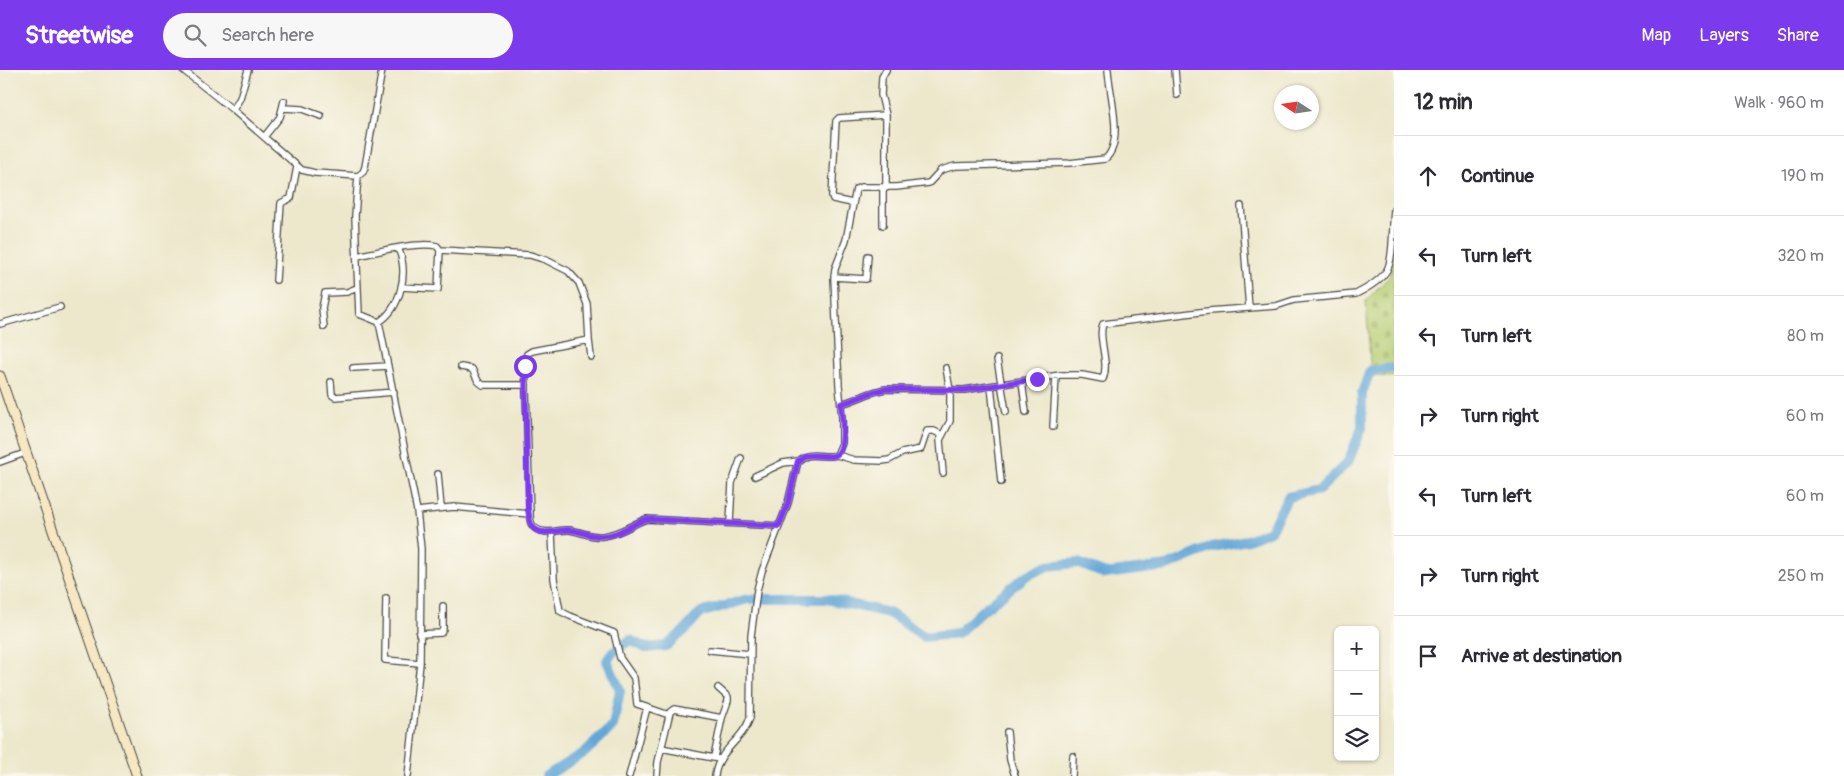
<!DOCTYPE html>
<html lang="en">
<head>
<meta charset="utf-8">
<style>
  :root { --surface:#fff; --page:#f7f7f7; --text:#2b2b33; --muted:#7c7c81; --line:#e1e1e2; --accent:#7c3aed }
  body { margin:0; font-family:Pangolin,sans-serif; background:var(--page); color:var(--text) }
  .controls { position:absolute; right:15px; bottom:15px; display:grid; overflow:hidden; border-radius:8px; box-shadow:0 1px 4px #0004 }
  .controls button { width:45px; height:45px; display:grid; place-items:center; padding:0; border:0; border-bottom:1px solid var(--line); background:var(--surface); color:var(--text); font:25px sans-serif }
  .compass { position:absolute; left:1274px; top:15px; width:45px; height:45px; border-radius:50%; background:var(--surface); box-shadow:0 1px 4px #0004; rotate:282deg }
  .stop { position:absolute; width:15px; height:15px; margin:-11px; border:4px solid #7c3aed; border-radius:50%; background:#fff }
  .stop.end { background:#7c3aed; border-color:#fff; box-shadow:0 1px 5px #0008 }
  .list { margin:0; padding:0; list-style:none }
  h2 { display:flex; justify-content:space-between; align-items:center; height:65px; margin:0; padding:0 20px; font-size:21px }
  h2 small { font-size:16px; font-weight:400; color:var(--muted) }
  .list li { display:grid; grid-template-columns:32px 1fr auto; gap:15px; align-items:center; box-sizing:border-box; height:80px; padding:0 20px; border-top:1px solid var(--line) }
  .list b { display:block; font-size:19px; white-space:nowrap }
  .list em { font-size:16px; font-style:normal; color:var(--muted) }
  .icon { flex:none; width:28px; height:28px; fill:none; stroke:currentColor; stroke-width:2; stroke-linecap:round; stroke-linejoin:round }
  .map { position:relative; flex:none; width:1394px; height:706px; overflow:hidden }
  header { display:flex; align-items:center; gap:30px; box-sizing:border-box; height:70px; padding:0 25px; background:var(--accent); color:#fff }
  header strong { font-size:24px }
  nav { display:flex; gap:28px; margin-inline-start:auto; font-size:18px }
  .search { width:350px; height:45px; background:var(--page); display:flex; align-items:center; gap:12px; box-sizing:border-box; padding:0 18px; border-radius:28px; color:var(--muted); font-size:19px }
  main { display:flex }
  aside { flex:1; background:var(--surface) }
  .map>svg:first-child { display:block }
  .cemetery { fill:url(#cemetery-stones); stroke:#707c4f }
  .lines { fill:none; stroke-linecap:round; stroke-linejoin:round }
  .river { stroke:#63a7d8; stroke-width:10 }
  .street-casing { stroke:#484743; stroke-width:8 }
  .secondary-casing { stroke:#484743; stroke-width:11 }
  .street { stroke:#fff; stroke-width:5.5 }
  .secondary { stroke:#f7e8c3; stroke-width:9 }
  .route { stroke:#7c3aed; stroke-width:6 }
</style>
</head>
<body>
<header>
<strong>Streetwise</strong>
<div class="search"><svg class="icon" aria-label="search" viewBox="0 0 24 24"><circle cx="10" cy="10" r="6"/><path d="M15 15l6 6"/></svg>Search here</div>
<nav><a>Map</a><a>Layers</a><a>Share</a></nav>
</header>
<main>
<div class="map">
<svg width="1394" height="706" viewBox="0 0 1394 706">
  <defs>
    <pattern id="cemetery-stones" width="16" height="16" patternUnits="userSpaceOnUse" patternTransform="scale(1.25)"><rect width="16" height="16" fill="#b6ce73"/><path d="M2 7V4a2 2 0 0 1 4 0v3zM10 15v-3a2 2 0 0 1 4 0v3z" fill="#9db164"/></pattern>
  </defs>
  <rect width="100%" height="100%" fill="#fbf7ec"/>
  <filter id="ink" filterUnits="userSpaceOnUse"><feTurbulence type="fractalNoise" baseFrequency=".02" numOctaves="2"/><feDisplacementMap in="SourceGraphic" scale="10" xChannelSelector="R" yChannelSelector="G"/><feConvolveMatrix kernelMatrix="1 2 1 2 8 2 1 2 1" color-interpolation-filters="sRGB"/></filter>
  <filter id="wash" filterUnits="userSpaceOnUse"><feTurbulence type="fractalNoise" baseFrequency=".0096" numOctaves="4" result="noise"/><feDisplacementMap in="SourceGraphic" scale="20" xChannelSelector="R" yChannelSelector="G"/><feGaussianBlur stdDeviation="1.12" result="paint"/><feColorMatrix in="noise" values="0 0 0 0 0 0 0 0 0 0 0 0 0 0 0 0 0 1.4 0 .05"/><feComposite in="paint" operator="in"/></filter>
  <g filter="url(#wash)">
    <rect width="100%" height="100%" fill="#ede8cc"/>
    <path class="cemetery" d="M1394 164V307L1371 306 1366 230 1390 206Z"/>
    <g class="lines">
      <path class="river" d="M546 706 584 683 613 656 620 620 607 591 612 583 630 570 646 578 666 576 684 561 700 543 748 529H827L889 543 925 567 958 563 984 539 1026 506 1048 496 1078 493 1105 504 1167 496 1212 477 1247 470 1270 461 1288 427 1319 420 1348 392 1362 358V323L1370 301 1394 298"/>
    </g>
  </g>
  <g filter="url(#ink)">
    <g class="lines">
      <defs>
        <path id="street" d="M183 0 233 40 240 28 248 0
          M382 0 365 97 363 102 358 106 355 146 359 244 379 252 417 441 421 479 420 593 408 706
          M886 0 882 7 881 25 886 45V118
          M1175 0 1177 25
          M284 38 302 39 321 46
          M233 40 302 100 315 103 358 106
          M264 67 280 47 284 31
          M883 117V155
          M852 133 833 129 832 126 836 51 839 48 886 45
          M1241 136 1249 238
          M440 180 530 185 546 190 568 201 579 213 587 234 589 270 532 281 527 284 525 290 530 444
          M357 186C376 182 419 171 437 176L440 180 438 219 401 217
          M834 207 866 209 868 186
          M276 210 281 133 291 128 297 97
          M379 252C401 238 409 202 398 178
          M0 254 60 237
          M324 257 322 238 325 223 347 222 357 218
          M589 270 591 287
          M997 289 1006 342
          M461 297 472 299 478 311 483 315H526
          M353 298 388 296
          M331 312 332 325 335 327 394 322
          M1022 312 1026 342
          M991 316 1001 412
          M841 334C857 330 870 321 886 319L964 320 1060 305H1082L1103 309C1110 293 1097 266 1103 254L1208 241 1276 236 1294 230 1356 224C1366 219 1381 210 1387 200 1394 188 1392 155 1394 140
          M1053 357 1056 306
          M837 385 854 390 882 391 889 390 902 383 921 379 927 361H934L942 365
          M0 392 25 383
          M943 403 940 370 950 351V320L946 298
          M438 404 441 438
          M755 406 783 393 798 391
          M417 441 454 437 530 444C530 449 530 455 535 458 545 466 558 459 569 460 580 461 592 468 603 466 620 464 631 455 646 449L779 456
          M730 453 732 413 741 388
          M552 463 554 509 560 541 570 546 614 563 620 588 634 608 637 634 669 645
          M386 528 385 590 420 593
          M419 564 441 563 443 559V536
          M710 580 750 584
          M1007 662 1010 690 1015 706
          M661 678 719 689
          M714 687 722 648
          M629 706 647 638
          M657 706 658 692 670 642 674 639 722 648 728 631V627L718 618
          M715 706C718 679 742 672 750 648L751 566 757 520 762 501 788 433 798 391C809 380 824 389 837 385L842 373V348L839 315 834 207 835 199 846 170 856 119 861 117H896L929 113 941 100 955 96 1069 93 1105 89C1125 73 1109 23 1108 0
          M1072 706 1073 686"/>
        <path id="secondary" d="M0 306 137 706"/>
      </defs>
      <use href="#street" class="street-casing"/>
      <use href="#secondary" class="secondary-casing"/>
      <use href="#street" class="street"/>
      <use href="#secondary" class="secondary"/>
    </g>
  </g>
  <g class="lines" filter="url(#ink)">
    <path class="route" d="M525 296 528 439C529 443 529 450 531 454 537 468 557 460 568 460 578 460 588 466 599 466 617 467 630 455 646 449L779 456 788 433 798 391 804 386C814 384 823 387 833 386 848 384 842 345 841 334 857 330 870 321 886 319L964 320 1037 309"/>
  </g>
</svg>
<div class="controls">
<button>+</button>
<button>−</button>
<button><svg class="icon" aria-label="layers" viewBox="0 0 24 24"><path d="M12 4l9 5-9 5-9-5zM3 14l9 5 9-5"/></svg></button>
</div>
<svg class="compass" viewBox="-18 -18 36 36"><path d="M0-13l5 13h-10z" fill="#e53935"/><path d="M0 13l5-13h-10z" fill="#7c7c81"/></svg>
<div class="stop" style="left:525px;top:296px"></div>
<div class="stop end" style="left:1037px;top:309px"></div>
</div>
<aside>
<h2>12 min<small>Walk · 960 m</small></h2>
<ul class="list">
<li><svg class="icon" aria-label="ahead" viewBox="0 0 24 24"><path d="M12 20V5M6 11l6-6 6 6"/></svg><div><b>Continue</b></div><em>190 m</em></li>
<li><svg class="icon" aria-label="left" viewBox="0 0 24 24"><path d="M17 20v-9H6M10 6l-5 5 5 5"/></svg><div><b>Turn left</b></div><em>320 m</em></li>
<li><svg class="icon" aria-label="left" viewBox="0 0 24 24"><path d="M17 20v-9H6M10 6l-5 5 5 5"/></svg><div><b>Turn left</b></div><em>80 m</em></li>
<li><svg class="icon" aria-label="right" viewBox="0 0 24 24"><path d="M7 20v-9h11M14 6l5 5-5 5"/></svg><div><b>Turn right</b></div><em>60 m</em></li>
<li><svg class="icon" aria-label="left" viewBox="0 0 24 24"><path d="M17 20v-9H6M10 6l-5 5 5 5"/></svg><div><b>Turn left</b></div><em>60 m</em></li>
<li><svg class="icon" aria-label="right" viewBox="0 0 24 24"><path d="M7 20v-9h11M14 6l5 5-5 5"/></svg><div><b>Turn right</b></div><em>250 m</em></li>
<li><svg class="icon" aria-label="arrive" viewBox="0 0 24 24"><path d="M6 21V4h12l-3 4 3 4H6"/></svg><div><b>Arrive at destination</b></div></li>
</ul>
</aside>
</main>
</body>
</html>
